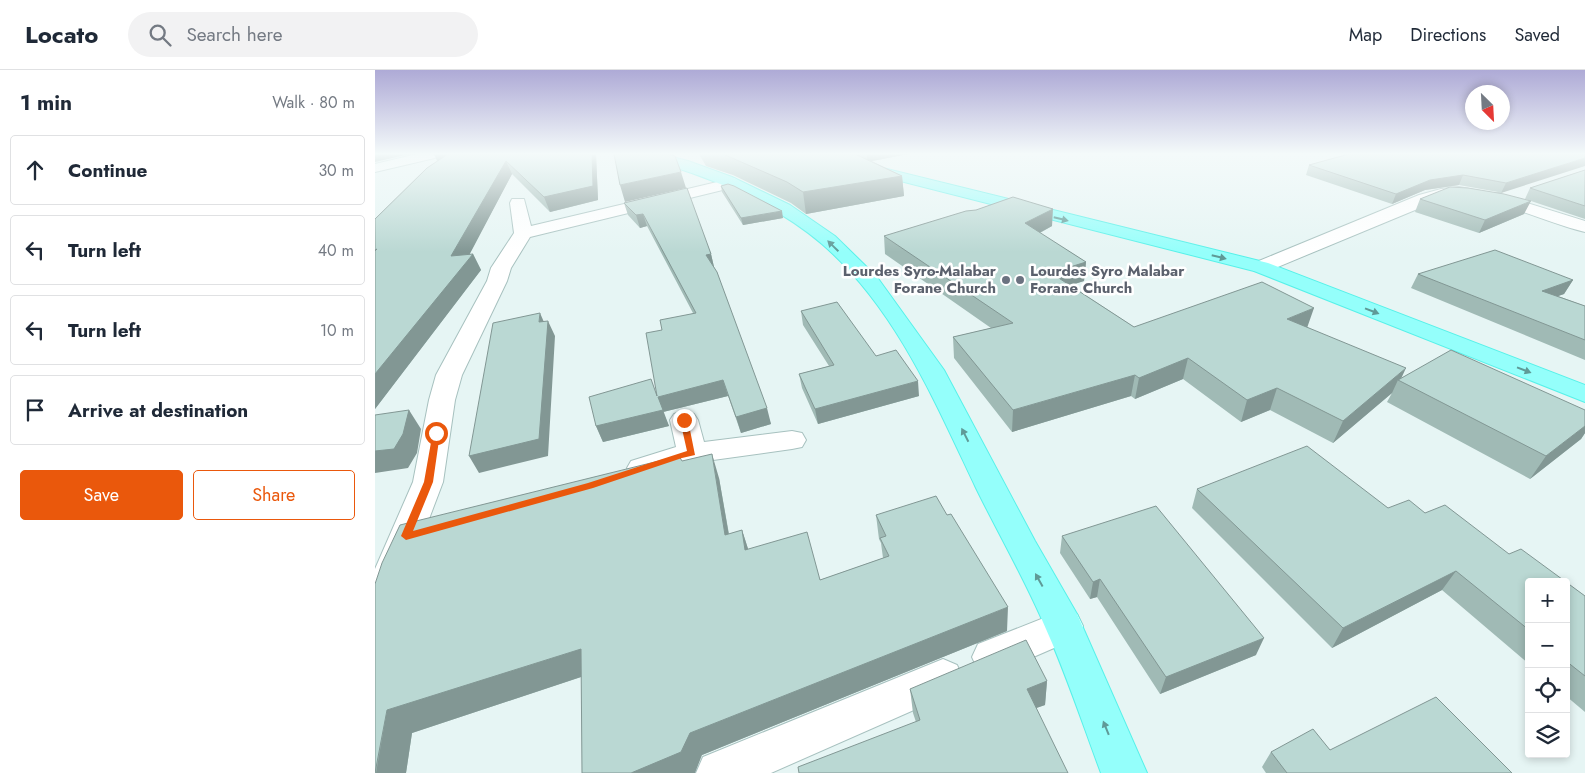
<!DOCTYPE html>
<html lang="en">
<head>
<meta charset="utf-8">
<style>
  :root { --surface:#fff; --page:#f2f2f3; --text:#1f2937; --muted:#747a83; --line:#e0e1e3; --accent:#ea580c }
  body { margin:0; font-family:Jost,sans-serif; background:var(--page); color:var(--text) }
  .controls { position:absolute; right:15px; bottom:15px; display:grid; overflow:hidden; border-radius:5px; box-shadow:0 2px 8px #0003 }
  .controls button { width:45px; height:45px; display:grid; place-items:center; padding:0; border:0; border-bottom:1px solid var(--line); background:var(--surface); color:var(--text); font:25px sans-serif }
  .compass { position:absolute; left:1090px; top:15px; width:45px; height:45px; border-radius:50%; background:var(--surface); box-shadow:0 2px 8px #0003; rotate:156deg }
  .stop { position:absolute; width:15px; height:15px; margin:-11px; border:4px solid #ea580c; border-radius:50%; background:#fff }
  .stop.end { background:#ea580c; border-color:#fff; box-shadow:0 1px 5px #0008 }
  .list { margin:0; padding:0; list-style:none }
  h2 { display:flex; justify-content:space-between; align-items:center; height:65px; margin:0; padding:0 20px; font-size:21px }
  h2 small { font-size:16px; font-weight:400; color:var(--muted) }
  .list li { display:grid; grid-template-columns:32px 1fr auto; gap:15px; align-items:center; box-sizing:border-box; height:70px; margin:0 10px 10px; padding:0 10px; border:1px solid var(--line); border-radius:5px }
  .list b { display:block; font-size:19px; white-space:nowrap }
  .list em { font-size:16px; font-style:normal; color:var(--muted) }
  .actions { display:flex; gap:10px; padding:15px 20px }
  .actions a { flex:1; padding:11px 0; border:1px solid var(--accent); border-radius:5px; text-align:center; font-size:18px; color:var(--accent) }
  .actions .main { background:var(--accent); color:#fff }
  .icon { flex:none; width:28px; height:28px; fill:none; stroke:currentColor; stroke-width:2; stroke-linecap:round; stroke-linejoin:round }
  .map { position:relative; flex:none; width:1210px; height:703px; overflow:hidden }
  header { display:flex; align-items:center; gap:30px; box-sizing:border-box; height:70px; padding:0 25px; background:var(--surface); border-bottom:1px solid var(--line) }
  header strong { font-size:24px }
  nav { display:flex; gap:28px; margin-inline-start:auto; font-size:18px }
  .search { width:350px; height:45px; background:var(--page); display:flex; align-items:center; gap:12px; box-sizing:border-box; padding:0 18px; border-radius:28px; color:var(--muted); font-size:19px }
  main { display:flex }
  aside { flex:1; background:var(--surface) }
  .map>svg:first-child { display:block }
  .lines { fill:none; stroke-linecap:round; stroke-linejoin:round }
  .street-casing { stroke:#a7c1bf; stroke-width:2 }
  .primary-casing { stroke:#57f1e9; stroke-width:2 }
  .street { fill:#fff; fill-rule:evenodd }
  .primary { fill:#94fffb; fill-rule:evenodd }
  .wall { fill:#a0bab5 }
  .shaded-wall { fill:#829794 }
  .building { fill:#bad8d3; stroke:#829794 }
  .oneway { fill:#5f9a97 }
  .route { fill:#ea580c }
  .worship-dot { fill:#6b7280; stroke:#fff; stroke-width:2 }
  .labels { text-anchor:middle; stroke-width:5; stroke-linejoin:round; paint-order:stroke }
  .far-worship-label { font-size:15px; font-weight:bold; fill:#5b616d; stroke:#fff; text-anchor:end }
</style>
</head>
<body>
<header>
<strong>Locato</strong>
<div class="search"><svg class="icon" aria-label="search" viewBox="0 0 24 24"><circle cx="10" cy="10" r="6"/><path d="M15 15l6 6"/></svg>Search here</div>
<nav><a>Map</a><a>Directions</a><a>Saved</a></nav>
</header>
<main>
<aside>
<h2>1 min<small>Walk · 80 m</small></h2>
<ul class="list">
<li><svg class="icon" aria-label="ahead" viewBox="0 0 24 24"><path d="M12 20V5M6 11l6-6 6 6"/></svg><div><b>Continue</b></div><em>30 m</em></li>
<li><svg class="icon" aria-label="left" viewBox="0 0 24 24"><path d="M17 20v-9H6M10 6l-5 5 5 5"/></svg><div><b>Turn left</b></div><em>40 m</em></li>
<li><svg class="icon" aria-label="left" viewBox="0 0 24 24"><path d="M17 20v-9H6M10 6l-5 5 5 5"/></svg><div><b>Turn left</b></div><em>10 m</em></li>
<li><svg class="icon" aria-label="arrive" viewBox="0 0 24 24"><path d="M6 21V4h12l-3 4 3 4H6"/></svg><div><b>Arrive at destination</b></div></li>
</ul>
<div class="actions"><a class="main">Save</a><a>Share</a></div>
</aside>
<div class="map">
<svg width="1210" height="703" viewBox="0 0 1210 703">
  <rect width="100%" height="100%" fill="#e6f5f4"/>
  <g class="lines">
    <defs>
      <path id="street" d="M42 84H66L64 87 0 102V94Z
        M359 108 367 113 364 116 155 167 136 198 132 211 87 305 80 330 68 412 32 507 13 546 0 550V499L38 412 54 330 61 305 112 211 116 198 139 163 135 133 137 129H149L156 156Z
        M1084 117 1126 125 1210 151V162C1162 150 1120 125 1069 128L893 201H879L876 197 879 193 1044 125 1066 119Z
        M309 341 319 344 323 350 329 372 417 361 427 363 431 370 427 377 417 379 309 394 267 408 256 405 252 398 256 391 301 377 295 350 299 344Z
        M689 540 702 544 708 556 702 568 617 605 603 600 597 587 603 574Z
        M568 589 582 595 588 608 582 621 396 703H321L328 687Z"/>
      <path id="primary" d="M264 84H286L313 91 357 107 415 135 460 166 502 207 569 300 660 471 702 544 772 703H726C708 655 692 606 671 559 651 511 624 465 601 418 560 332 521 238 447 174 395 130 330 105 266 87Z
        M429 84H451L893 193 1210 315V332L879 201 431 87Z"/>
    </defs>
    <use href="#street" class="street-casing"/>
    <use href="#primary" class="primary-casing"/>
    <use href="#street" class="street"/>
    <use href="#primary" class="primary"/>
  </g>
  <path class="wall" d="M59 84H221L223 130 175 142 137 104 94 184H98L106 200 0 339V149L62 91Z
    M324 84H533L497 91 527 106 529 126 431 144 416 133 358 105 331 96Z
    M1210 84 1126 123 1149 144 1104 163 1040 142 1045 129 1123 122 1084 115 1050 120 1017 134 931 105 934 95Z
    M1210 100V149L1150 129 1155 118Z
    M346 116 408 148 368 155 347 122Z
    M249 133 336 184 339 197 396 354 366 363 353 326 288 342 294 356 228 372 221 356 282 326 287 260 318 243 272 156 265 158 253 145Z
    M677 156 665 163 711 192 709 211 695 215 759 257H932L1026 308 1210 340V363L1206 369 1155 409 1012 332 1017 323 958 373 895 340 866 352 808 309 760 329 756 326 637 362 579 288 578 267 616 258 510 184 509 166Z
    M1043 204 1198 210 1189 224 1183 226 1210 236V290L1036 218Z
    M426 241 501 286 544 326 443 354 427 318 424 304 454 296 428 255Z
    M307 391 344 408 354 464 367 460 373 479 445 510 508 488 506 473 504 469 501 445 632 561 327 685 206 607 37 663 31 703H0V514Z
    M822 419 1013 438 1050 443 1154 512V594L1067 520 957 578 817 438Z
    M687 466 881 585 785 624 722 527 715 529 685 483Z
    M1191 512 1210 526V642L1191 626Z
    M672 611 670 635 661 638 541 652 538 643 535 619Z
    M955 680 1137 703H891L887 697 896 682Z"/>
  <path class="shaded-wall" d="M0 84H35L0 92Z
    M59 84H76L63 92Z
    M217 84H221L223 130 175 142 169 127Z
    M492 84H533L492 92Z
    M1210 88V96L1126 123 1131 113Z
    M131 91 137 104 89 195 98 184 106 200 0 339V304L76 186Z
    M306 102 311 118 250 132 245 115Z
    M1088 105 1084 115 1050 120 1017 134 1021 124 1055 110Z
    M527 106 529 126 431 144 428 122Z
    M1156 131 1149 144 1104 163 1110 150Z
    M678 139 677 156 649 171 650 153Z
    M407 141 408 148 368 155 366 148Z
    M268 144 272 156 265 158 261 145Z
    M336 184 339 197 331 185Z
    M711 192 709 211 675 222 676 203Z
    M1198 210 1189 224 1158 235 1167 221Z
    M939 238 932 258 912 249Z
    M165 243 172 259 164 252Z
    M173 251 180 266 173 386 104 403 94 386Z
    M813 288 808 309 760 329 764 308Z
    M1031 298 1025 311 1023 310 1017 323 958 373 968 351Z
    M760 305 756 326 637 362 638 340Z
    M348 310 353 326 288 342 283 327Z
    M543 311 544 326 443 354 440 339Z
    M902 318 895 340 866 352 872 330Z
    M392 338 396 354 366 363 361 347Z
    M34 340 46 359 42 383 33 398 0 403V381Z
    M288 340 294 356 228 372 221 356Z
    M1210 356V363L1206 369 1155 409 1171 386Z
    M337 384 344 408 358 489 350 465Z
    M367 460 375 485 370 480Z
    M1081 501 1067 520 957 578 968 558Z
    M725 509 722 527 715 529 718 512Z
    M633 537 632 561 327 685 320 703H256L315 663Z
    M889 568 881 585 785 624 791 607Z
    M206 579 221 602 37 663 31 703H1L12 640Z
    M672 611 670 635 650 642 652 619Z"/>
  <path class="building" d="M73 84H217L218 116 169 127 131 91 76 186 98 184 0 304V181L2 179 0 180V149L52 98Z
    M239 84H294L300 86 306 102 245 115Z
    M348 84H480L527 106 428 122 412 112Z
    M974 84H1210V88L1131 113 1088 105 1055 110 1021 124 934 95Z
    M1210 100V136L1155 118Z
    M353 114 359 116 407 141 366 148 346 116Z
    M1075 117 1093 118 1129 124 1156 131 1110 150 1045 129Z
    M312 118 336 184 331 185 342 202 392 338 361 347 348 310 283 327 288 340 221 356 214 327 276 309 282 326 271 263 287 260 285 250 321 243 268 144 261 145 249 133Z
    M638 127 678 139 650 153 711 192 676 203 759 257 887 212 939 238 912 249 1031 298 968 351 902 318 872 330 813 288 764 308 760 305 638 340 578 267 638 253 509 166 591 141 601 140Z
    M1120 180 1198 210 1167 221 1210 236V270L1043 204Z
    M462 232 501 286 521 280 543 311 440 339 424 304 459 295 426 241Z
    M165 243 164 252 173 251 164 369 94 386 118 253Z
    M1076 280 1210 340V356L1171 386 1023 310Z
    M34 340 28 364 19 379 0 381V345Z
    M932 376 1013 438 1034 430 1050 443 1070 435 1134 484 1146 479 1191 512H1154V560L1081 501 968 558 822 419Z
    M337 384 350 465 367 460 370 480 432 462 445 510 514 486 505 468 511 466 501 445 561 426 572 445 576 444 633 537 315 663 306 682 256 703H207L206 579 12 640 0 703V514L7 493 25 455 304 386 307 391Z
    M781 436 889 568 791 607 725 509 718 512 687 466Z
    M1191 512 1210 526V606L1191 591Z
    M651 570 672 611 652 619 693 703H424L423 697 545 650 535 619Z
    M1061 627 1137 703H912L896 682 938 659 955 680Z"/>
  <defs><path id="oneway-solid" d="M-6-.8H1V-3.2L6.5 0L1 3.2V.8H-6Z" transform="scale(1.25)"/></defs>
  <g class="oneway">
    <use href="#oneway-solid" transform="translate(686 149) rotate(14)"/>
    <use href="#oneway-solid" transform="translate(458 176) rotate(-136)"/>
    <use href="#oneway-solid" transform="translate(844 187) rotate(14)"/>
    <use href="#oneway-solid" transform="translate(997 241) rotate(21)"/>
    <use href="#oneway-solid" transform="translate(1149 300) rotate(21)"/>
    <use href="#oneway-solid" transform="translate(590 365) rotate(-117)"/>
    <use href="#oneway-solid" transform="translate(664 510) rotate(-119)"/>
    <use href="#oneway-solid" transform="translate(731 658) rotate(-112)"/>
  </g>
  <linearGradient id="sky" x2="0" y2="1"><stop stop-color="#aeaad6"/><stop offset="0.46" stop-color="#f4fafa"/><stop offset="1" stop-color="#f4fafa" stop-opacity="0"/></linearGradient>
  <rect width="1210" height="182" fill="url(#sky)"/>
  <path class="route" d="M309 347 313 350 320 385 307 388 218 418 31 470 26 466 49 412 58 361 65 363 58 412 38 461 213 413 312 381 305 350Z"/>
  <g class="worship-dot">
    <circle cx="631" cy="210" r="5"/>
    <circle cx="645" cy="210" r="5"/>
  </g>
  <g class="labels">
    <g class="far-worship-label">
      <text x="621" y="206">Lourdes Syro-Malabar<tspan x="621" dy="17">Forane Church</tspan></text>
      <text x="655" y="206" text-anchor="start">Lourdes Syro Malabar<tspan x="655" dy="17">Forane Church</tspan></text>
    </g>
  </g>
</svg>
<div class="controls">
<button>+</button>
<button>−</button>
<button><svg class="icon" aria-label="locate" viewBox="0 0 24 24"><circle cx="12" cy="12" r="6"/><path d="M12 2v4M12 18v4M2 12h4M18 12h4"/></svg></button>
<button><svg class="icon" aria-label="layers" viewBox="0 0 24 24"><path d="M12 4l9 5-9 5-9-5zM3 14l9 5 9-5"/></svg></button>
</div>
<svg class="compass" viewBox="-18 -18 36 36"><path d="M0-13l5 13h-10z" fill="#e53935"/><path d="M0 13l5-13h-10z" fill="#747a83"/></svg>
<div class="stop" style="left:61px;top:363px"></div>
<div class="stop end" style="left:309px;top:350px"></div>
</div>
</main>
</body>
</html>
